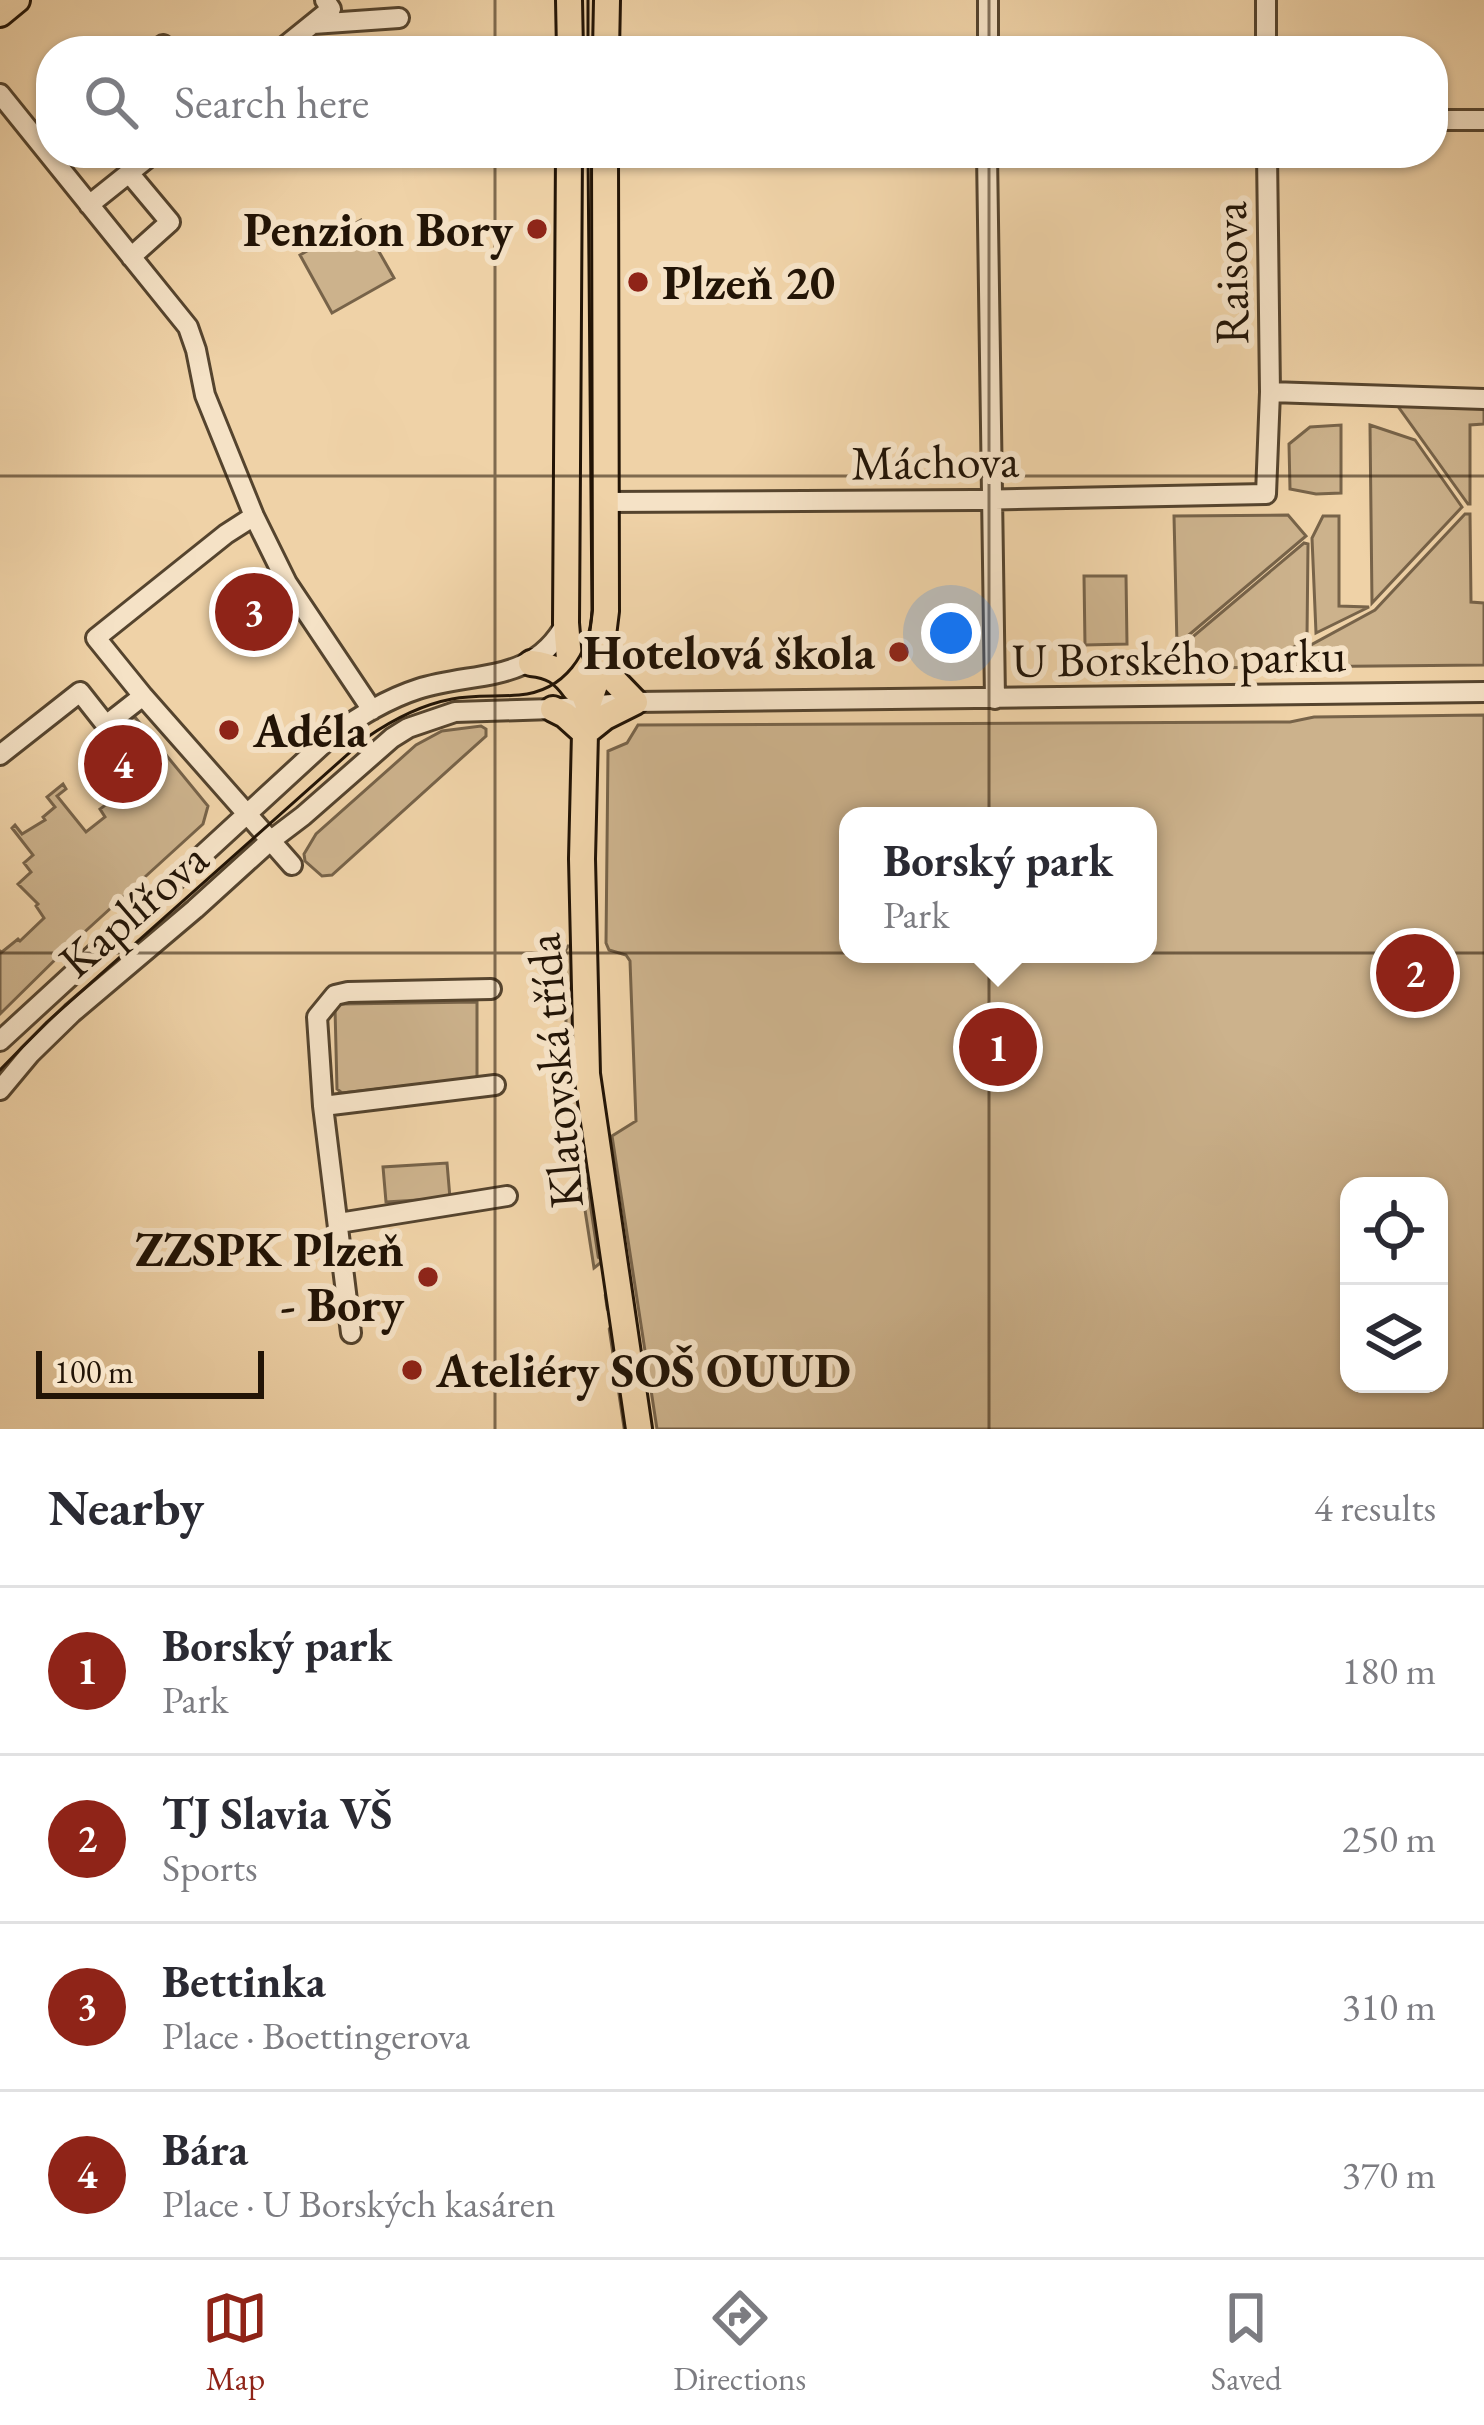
<!DOCTYPE html>
<html lang="en">
<head>
<meta charset="utf-8">
<style>
  :root { --surface:#fff; --page:#f7f7f7; --text:#2b2b33; --muted:#7c7c81; --line:#e1e1e2; --accent:#8f2418 }
  body { margin:0; font-family:"EB Garamond",serif; background:var(--page); color:var(--text) }
  .controls { position:absolute; right:36px; bottom:36px; display:grid; overflow:hidden; border-radius:24px; box-shadow:0 3px 9px #0004 }
  .controls button { width:108px; height:108px; display:grid; place-items:center; padding:0; border:0; border-bottom:3px solid var(--line); background:var(--surface); color:var(--text); font:60px sans-serif }
  .scale { position:absolute; left:36px; bottom:30px; width:228px; box-sizing:border-box; padding-left:12px; border:6px solid #221406; border-top:0; font-size:33px; line-height:42px; white-space:nowrap; color:#221406; -webkit-text-stroke:9px #f5e2c6; paint-order:stroke }
  .you { position:absolute; left:951px; top:633px; width:42px; height:42px; margin:-30px; border:9px solid #fff; border-radius:50%; background:#1a73e8; box-shadow:0 0 0 18px #1a73e833 }
  .badge { display:grid; place-items:center; width:78px; height:78px; border-radius:50%; background:var(--accent); color:#fff; font-size:39px; font-weight:700 }
  .pin { position:absolute; translate:-50% -50%; border:6px solid #fff; box-shadow:0 3px 12px #0006 }
  .popup { position:absolute; left:839px; top:807px; width:318px; height:156px; box-sizing:border-box; display:grid; place-content:center; border-radius:24px; background:var(--surface); filter:drop-shadow(0 3px 9px #0005); font-size:39px; white-space:nowrap; color:var(--muted) }
  .popup b { font-size:45px; color:var(--text) }
  .popup::after { content:''; position:absolute; left:50%; top:100%; margin-left:-24px; border:24px solid transparent; border-top-color:var(--surface) }
  .list { margin:0; padding:0; list-style:none }
  h2 { display:flex; justify-content:space-between; align-items:center; height:156px; margin:0; padding:0 48px; font-size:51px }
  h2 small { font-size:39px; font-weight:400; color:var(--muted) }
  .list li { display:grid; grid-template-columns:78px 1fr auto; gap:36px; align-items:center; box-sizing:border-box; height:168px; padding:0 48px; border-top:3px solid var(--line) }
  .list b { display:block; font-size:45px; white-space:nowrap }
  .list p { margin:0; font-size:39px; white-space:nowrap; color:var(--muted) }
  .list em { font-size:39px; font-style:normal; color:var(--muted) }
  .icon { flex:none; width:66px; height:66px; fill:none; stroke:currentColor; stroke-width:2; stroke-linecap:round; stroke-linejoin:round }
  .map { position:relative; flex:none; width:1484px; height:1429px; overflow:hidden }
  .search { position:absolute; background:var(--surface); box-shadow:0 3px 9px #0004; left:36px; right:36px; top:36px; height:132px; display:flex; align-items:center; gap:30px; box-sizing:border-box; padding:0 42px; border-radius:48px; color:var(--muted); font-size:45px }
  .sheet { height:828px; background:var(--surface) }
  nav { display:flex; justify-content:space-around; align-items:center; box-sizing:border-box; height:168px; border-top:3px solid var(--line); background:var(--surface); font-size:33px; color:var(--muted) }
  nav a { display:grid; justify-items:center; gap:6px }
  nav .on { color:var(--accent) }
  .map>svg:first-child { display:block }
  .green { fill:#ccb28c; stroke:#776349; stroke-width:3; fill-rule:evenodd }
  .lines { fill:none; stroke-linecap:round; stroke-linejoin:round }
  .stream { stroke:#735f46; stroke-width:4.5 }
  .minor-casing { stroke:#55442e; stroke-width:24 }
  .major-casing { stroke:#221406; stroke-width:30 }
  .minor { stroke:#f5e2c6; stroke-width:18 }
  .major { stroke:#efd2a7; stroke-width:24 }
  .tram { stroke:#221406; stroke-width:3 }
  .grid { fill:none; stroke:#221406; stroke-width:3; stroke-opacity:0.55 }
  .poi-dot { fill:#8f2418; stroke:#f5e2c6; stroke-width:4.5 }
  .labels { text-anchor:middle; stroke-width:12; stroke-linejoin:round; paint-order:stroke }
  .poi-label { font-size:48px; font-weight:bold; fill:#221406; stroke:#f5e2c6; text-anchor:end }
  .street-label { font-size:48px; fill:#221406; stroke:#f5e2c6 }
</style>
</head>
<body>
<div class="map">
<svg width="1484" height="1429" viewBox="0 0 1484 1429">
  <rect width="100%" height="100%" fill="#efd2a7"/>
  <filter id="stains"><feTurbulence type="fractalNoise" baseFrequency=".00167" numOctaves="4"/><feColorMatrix values="0 0 0 0 .2 0 0 0 0 .09 0 0 0 0 .02 0 0 0 .5 -.17"/></filter>
  <radialGradient id="worn" r=".72"><stop offset=".6" stop-color="#630" stop-opacity="0"/><stop offset="1" stop-color="#630" stop-opacity=".3"/></radialGradient>
  <path class="green" d="M361 220 394 278 332 313 300 255Z
    M1397 405H1484V424L1470 425V504H1468Z
    M1341 425V493L1316 494 1290 489 1289 444 1310 427Z
    M1370 425 1415 440 1462 507 1372 603Z
    M1465 514H1470L1471 602 1484 603V665L1274 667 1276 664 1375 610Z
    M1288 515 1306 536 1177 645 1174 516Z
    M1323 516H1339V606L1369 607 1316 633 1312 538Z
    M1304 543 1308 544 1307 638 1303 642 1257 667 1143 670 1144 666 1183 645Z
    M1084 576H1126L1127 644 1085 645Z
    M1484 715V1429H657L612 1136 636 1121 630 961 626 955 609 950 606 943 608 751 627 743 638 725 1290 722 1314 717ZM848 816H1148V954H848ZM1439 1186V1384H1349V1186Z
    M134 716 208 806 203 824 67 948 0 1014V951L2 952 18 939 20 941 44 918 36 906 38 904 18 884 31 872 24 863 33 855 12 828 15 825 22 834 45 820 43 817 55 807 47 797 63 784 66 789 57 796 86 832 105 817 100 809 124 791 126 793 150 773 149 771 158 764 144 741 141 742 132 731 123 737 117 730Z
    M481 726 486 729V736L332 875 322 876 305 861 304 854 316 834 416 745 442 731Z
    M568 946H575L604 1260 594 1268 567 1094 565 951Z
    M477 1002V1078L342 1093 337 1089 335 1008 341 1004Z
    M447 1163 450 1198 386 1202 383 1167Z"/>
  <g class="lines">
    <path class="stream" d="M579 1125 599 1257
      M606 1295 608 1309
      M610 1329 625 1429"/>
    <defs>
      <path id="minor" d="M1266 0V51
        M313 24 399 18
        M156 51 163 45
        M279 51 331 9 325 0
        M988 51V0
        M0 94 188 327 196 350 205 395 254 516 287 583 372 710
        M1433 120H1484
        M987 153 995 699
        M129 173 170 222 131 257
        M89 205 154 153
        M1270 392 1484 399
        M605 502 973 500 1266 494 1270 392 1267 153
        M254 516 226 534 96 638 143 696 292 865
        M0 755 80 692 106 725 143 696
        M0 1041 334 734C360 716 387 699 418 689 475 671 534 684 566 623
        M0 1090 30 1054 72 1013 195 909 270 841 303 816 392 738 408 728 455 712 553 709 635 702 1484 692
        M323 1106 495 1085
        M339 1223 507 1196
        M351 1333 323 1106 317 1017 335 995 348 992 491 989"/>
      <path id="major" d="M569 0 570 51
        M0 14 17 0
        M606 51 607 0
        M569 153 566 623 569 659 588 705
        M605 153 606 611 598 676 588 705 585 733 582 859 587 1074 639 1429
        M531 663C552 665 563 672 575 689
        M553 709 565 715 585 733
        M585 733 605 717 635 702 608 674 602 655"/>
    </defs>
    <use href="#minor" class="minor-casing"/>
    <use href="#major" class="major-casing"/>
    <use href="#minor" class="minor"/>
    <use href="#major" class="major"/>
    <path class="tram" d="M588 0V51
      M0 1070 47 1022 366 738C392 720 420 705 452 699 474 695 497 697 519 695 565 691 590 654 592 610L588 153"/>
  </g>
  <path class="grid" d="M495 0V51M989 0V51M495 153V1429M989 153V1429M0 476H1484M0 953H1484"/>
  <g class="poi-dot">
    <circle cx="537" cy="229" r="12"/>
    <circle cx="638" cy="282" r="12"/>
    <circle cx="899" cy="652" r="12"/>
    <circle cx="229" cy="730" r="12"/>
    <circle cx="428" cy="1277" r="12"/>
    <circle cx="412" cy="1370" r="12"/>
  </g>
  <g class="labels">
    <g class="poi-label">
      <text x="513" y="246">Penzion Bory</text>
      <text x="662" y="299" text-anchor="start">Plzeň 20</text>
      <text x="875" y="669">Hotelová škola</text>
      <text x="253" y="747" text-anchor="start">Adéla</text>
      <text x="404" y="1266">ZZSPK Plzeň<tspan x="404" dy="55">- Bory</tspan></text>
      <text x="436" y="1387" text-anchor="start">Ateliéry SOŠ OUUD</text>
    </g>
    <g class="street-label">
      <text transform="translate(1230 273) rotate(-91)" y="17">Raisova</text>
      <text transform="translate(935 461) rotate(-1)" y="17">Máchova</text>
      <text transform="translate(1179 657) rotate(-1)" y="17">U Borského parku</text>
      <text transform="translate(133 909) rotate(-41)" y="17">Kaplířova</text>
      <text transform="translate(554 1071) rotate(-95)" y="17">Klatovská třída</text>
    </g>
  </g>
  <rect width="100%" height="100%" filter="url(#stains)"/>
  <rect width="100%" height="100%" fill="url(#worn)"/>
</svg>
<div class="controls">
<button><svg class="icon" aria-label="locate" viewBox="0 0 24 24"><circle cx="12" cy="12" r="6"/><path d="M12 2v4M12 18v4M2 12h4M18 12h4"/></svg></button>
<button><svg class="icon" aria-label="layers" viewBox="0 0 24 24"><path d="M12 4l9 5-9 5-9-5zM3 14l9 5 9-5"/></svg></button>
</div>
<div class="scale">100 m</div>
<div class="you"></div>
<div class="pin badge" style="left:998px;top:1047px">1</div>
<div class="popup"><b>Borský park</b>Park</div>
<div class="pin badge" style="left:1415px;top:973px">2</div>
<div class="pin badge" style="left:254px;top:612px">3</div>
<div class="pin badge" style="left:123px;top:764px">4</div>
<div class="search"><svg class="icon" aria-label="search" viewBox="0 0 24 24"><circle cx="10" cy="10" r="6"/><path d="M15 15l6 6"/></svg>Search here</div>
</div>
<section class="sheet">
<h2>Nearby<small>4 results</small></h2>
<ul class="list">
<li><span class="badge">1</span><div><b>Borský park</b><p>Park</p></div><em>180 m</em></li>
<li><span class="badge">2</span><div><b>TJ Slavia VŠ</b><p>Sports</p></div><em>250 m</em></li>
<li><span class="badge">3</span><div><b>Bettinka</b><p>Place · Boettingerova</p></div><em>310 m</em></li>
<li><span class="badge">4</span><div><b>Bára</b><p>Place · U Borských kasáren</p></div><em>370 m</em></li>
</ul>
</section>
<nav>
<a class="on"><svg class="icon" aria-label="map" viewBox="0 0 24 24"><path d="M3 6l6-2 6 2 6-2v14l-6 2-6-2-6 2zM9 4v14M15 6v14"/></svg>Map</a>
<a><svg class="icon" aria-label="directions" viewBox="0 0 24 24"><path d="M12 3l9 9-9 9-9-9zM9 14v-3h6M13 9l2 2-2 2"/></svg>Directions</a>
<a><svg class="icon" aria-label="saved" viewBox="0 0 24 24"><path d="M7 4h10v16l-5-4-5 4z"/></svg>Saved</a>
</nav>
</body>
</html>
